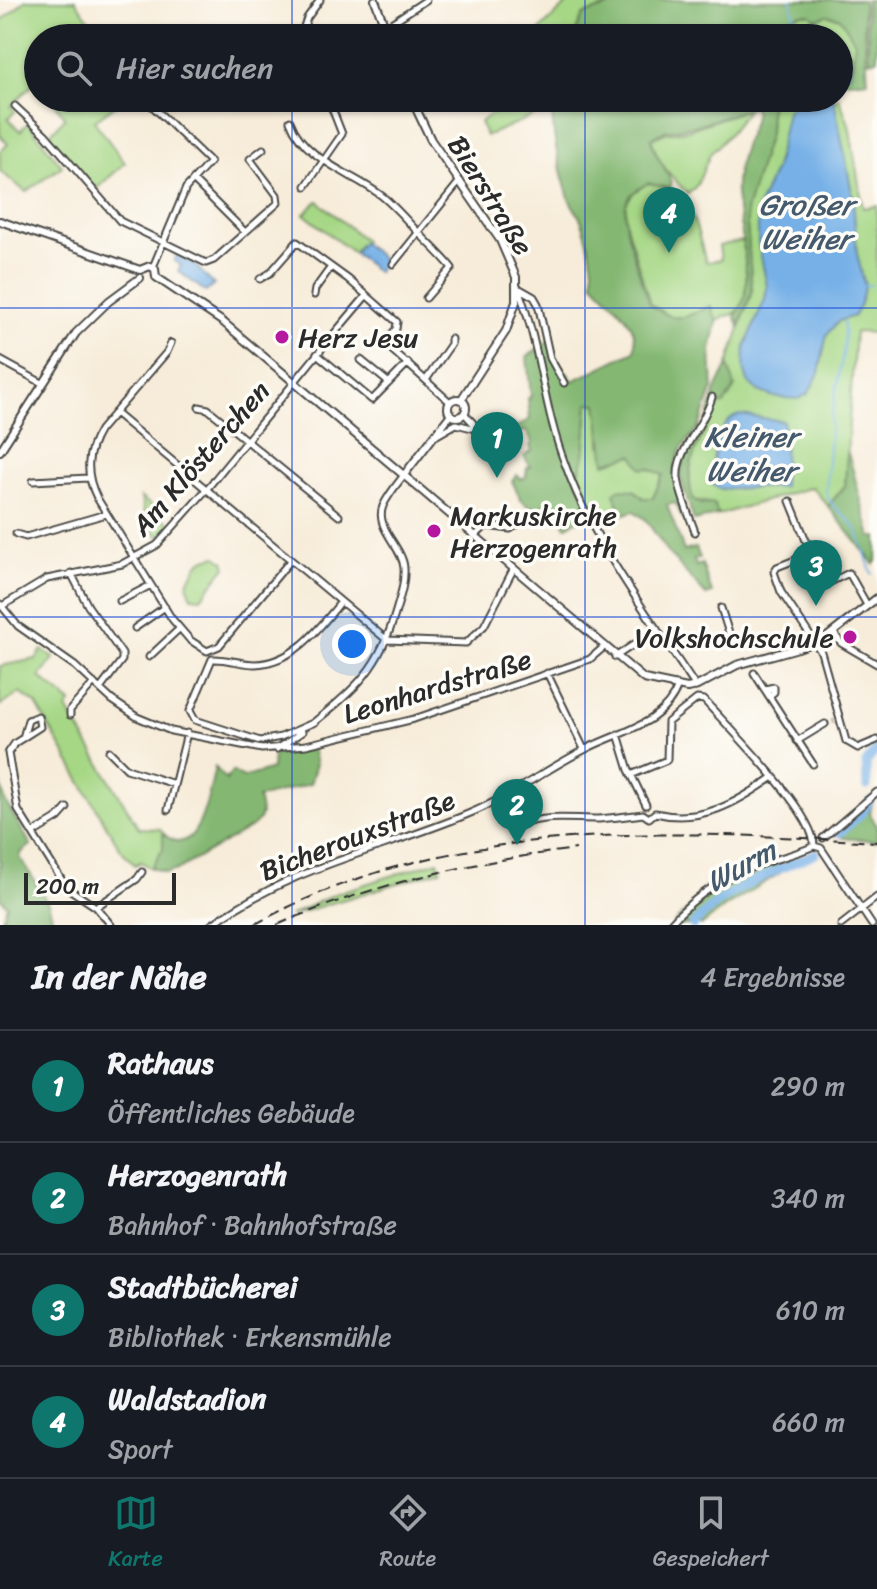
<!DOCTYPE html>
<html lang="de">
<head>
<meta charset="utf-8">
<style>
  :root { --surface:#171b24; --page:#242831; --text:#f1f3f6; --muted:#9ea1a6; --line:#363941; --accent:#0f766e }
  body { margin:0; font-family:Sriracha,sans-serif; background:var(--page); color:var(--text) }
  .scale { position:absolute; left:24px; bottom:20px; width:152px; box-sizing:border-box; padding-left:8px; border:4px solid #2b2b2b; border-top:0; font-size:22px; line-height:28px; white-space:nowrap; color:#2b2b2b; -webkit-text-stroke:6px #fdfcf7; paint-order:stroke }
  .you { position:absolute; left:352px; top:644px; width:28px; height:28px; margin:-20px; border:6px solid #fff; border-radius:50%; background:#1a73e8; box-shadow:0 0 0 12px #1a73e833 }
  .badge { display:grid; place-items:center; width:52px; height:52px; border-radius:50%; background:var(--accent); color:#fff; font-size:26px; font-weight:700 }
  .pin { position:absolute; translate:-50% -66px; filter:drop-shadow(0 2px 4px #0008) }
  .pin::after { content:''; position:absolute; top:42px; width:28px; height:24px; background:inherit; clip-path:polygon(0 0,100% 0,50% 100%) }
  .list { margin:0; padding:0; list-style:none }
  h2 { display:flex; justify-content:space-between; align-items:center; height:104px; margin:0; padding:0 32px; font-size:34px }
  h2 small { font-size:26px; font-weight:400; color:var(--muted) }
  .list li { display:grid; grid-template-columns:52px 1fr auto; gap:24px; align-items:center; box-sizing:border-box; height:112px; padding:0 32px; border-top:2px solid var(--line) }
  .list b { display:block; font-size:30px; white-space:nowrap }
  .list p { margin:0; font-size:26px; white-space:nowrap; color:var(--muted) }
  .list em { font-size:26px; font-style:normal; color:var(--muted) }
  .icon { flex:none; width:44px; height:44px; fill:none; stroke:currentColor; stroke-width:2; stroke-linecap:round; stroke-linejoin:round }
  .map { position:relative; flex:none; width:877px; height:925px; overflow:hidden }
  .search { position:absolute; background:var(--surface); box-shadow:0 2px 6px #0004; left:24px; right:24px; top:24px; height:88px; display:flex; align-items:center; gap:20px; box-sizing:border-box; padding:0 28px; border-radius:44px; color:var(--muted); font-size:30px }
  .sheet { height:552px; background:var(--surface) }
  nav { display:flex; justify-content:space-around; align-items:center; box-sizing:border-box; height:112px; border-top:2px solid var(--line); background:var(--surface); font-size:22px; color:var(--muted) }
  nav a { display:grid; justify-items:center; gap:4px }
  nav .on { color:var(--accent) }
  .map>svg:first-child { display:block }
  .green { fill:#a6d785; stroke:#688158; stroke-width:2 }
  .forest { fill:#84b872; stroke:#58724e; stroke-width:2 }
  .water { fill:#76b0e7; stroke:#506e89; stroke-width:2 }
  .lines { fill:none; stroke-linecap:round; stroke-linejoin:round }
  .stream { stroke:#76b0e7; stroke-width:2 }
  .river { stroke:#76b0e7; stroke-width:9 }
  .minor-tunnel { stroke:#cec5b6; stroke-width:5; stroke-dasharray:5 2.5; stroke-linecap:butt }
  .minor-casing { stroke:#4a4845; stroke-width:9 }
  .major-casing { stroke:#4a4845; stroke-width:10 }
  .minor { stroke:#fff; stroke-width:5 }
  .major { stroke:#fff; stroke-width:6 }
  .rail { stroke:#2b2b2b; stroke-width:2; stroke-dasharray:12 6; stroke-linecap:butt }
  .grid { fill:none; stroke:#1d4ed8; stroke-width:2; stroke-opacity:0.55 }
  .poi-dot { fill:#b5179e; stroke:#fdfcf7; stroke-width:3 }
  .labels { text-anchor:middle; stroke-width:7; stroke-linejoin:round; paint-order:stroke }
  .street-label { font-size:28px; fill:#2b2b2b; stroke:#fdfcf7 }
  .poi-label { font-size:28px; fill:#2b2b2b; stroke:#fdfcf7; text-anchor:start }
  .water-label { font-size:30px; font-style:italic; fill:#455a6d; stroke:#fdfcf7 }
</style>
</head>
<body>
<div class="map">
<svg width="877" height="925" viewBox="0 0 877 925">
  <rect width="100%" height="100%" fill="#fdfcf7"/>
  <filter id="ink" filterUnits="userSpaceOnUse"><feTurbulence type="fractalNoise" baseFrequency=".0125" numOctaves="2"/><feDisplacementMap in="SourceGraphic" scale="16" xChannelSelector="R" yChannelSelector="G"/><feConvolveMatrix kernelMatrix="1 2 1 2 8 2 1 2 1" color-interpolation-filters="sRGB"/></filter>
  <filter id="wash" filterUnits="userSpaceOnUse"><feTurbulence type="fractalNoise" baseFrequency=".006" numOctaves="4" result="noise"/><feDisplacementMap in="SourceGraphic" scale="32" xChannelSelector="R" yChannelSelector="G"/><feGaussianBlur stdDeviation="1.8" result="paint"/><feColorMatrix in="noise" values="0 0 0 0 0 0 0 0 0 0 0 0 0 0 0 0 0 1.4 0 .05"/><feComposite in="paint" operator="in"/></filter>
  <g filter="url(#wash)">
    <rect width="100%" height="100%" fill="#f7ecd9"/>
    <path class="green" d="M26 0H75L102 38H38V79L11 106 15 112 8 118 20 131 28 123 62 166 26 192 0 171V152L8 144 0 135V22Z
      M565 0H628L583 15 573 38H532L568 3Z
      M759 0H863L868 81H839V38H767Z
      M51 98H125L94 121 125 163 95 190 49 135 65 118Z
      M503 98H552V108L486 136 480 122 506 104Z
      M774 98H839L849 124 863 208 877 206V333L855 332 845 486 828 506 812 487 718 515 714 504 693 500C690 489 687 479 689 468 694 443 719 403 733 381L728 365 752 291 746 211 769 134 770 106Z
      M748 109 728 135 710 154 697 185 688 194C672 177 656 162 652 139L665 133 688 130Z
      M648 183C694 193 694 222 706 262L721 260 719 246 742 241C745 262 756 315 725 316L717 322 711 306 685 317 672 318 650 304 625 221 626 204 633 193Z
      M318 201 364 240 353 253 304 214Z
      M588 402 597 404 600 413 601 446 625 456 633 455 649 468 663 475 653 498H643L634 490 619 506 615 517 597 524 577 480 584 455Z
      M141 498 157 510 171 526 159 537 146 522Z
      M217 556 224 561 226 567 201 598 192 597 187 585C195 569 196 559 217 556Z
      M42 650 54 658 40 677 71 703 67 709 139 828 160 829 163 833V849L151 868 141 862 135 865 120 849 36 704 20 693 0 706V666L36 659Z
      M438 861 441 870 289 916 337 893Z"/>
    <path class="forest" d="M628 0H863L867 81H839V76L852 66 855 42 840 18 827 15 816 19 810 14H800L787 20 792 38H573L583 15Z
      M866 0H877V59L869 61Z
      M552 98H779L770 106 769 134 746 211 752 291 739 326 735 316C759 289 738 227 736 193 735 178 740 157 745 143 749 131 756 120 754 107L694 126 665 131 651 139C654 159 672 171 671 189L648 183C639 189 628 194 626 205 621 227 643 282 650 304 676 325 683 318 711 306L717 322 711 350 713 388 699 427 682 448 676 462 674 476 687 519 681 516 676 503 667 505 684 551 696 548 700 558 694 560 696 566 702 564 712 593 706 595 669 554 646 520 634 511 615 517 619 506 614 493 618 489 634 490 643 498H653L663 475 649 468 642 469 633 455 605 463 597 404 588 403 584 455 577 480 591 513 566 527 553 504 531 508 521 500 512 481 517 475 521 479 526 477 527 468 530 467 524 456 532 451 530 446 532 442 527 432 523 431 512 437 511 441 507 433 530 419 528 398 531 397 527 357 549 340 556 358 573 381 634 351C642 323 610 302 593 282 595 267 586 228 578 214 575 209 571 204 569 198 559 167 551 130 552 98Z
      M728 365 735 387 724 404 717 405C703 439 681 462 693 500L701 504H714L718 515 694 521 680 476 684 458 706 423 717 387Z
      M847 449 871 537H877V561L874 564 828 506 845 486Z
      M312 748 316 764 310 784 258 798C261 811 264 817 253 826L177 870 166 873 151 868 163 849V833C198 867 210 788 215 767L226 780 232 771 243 778 272 769 273 754H288Z
      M0 779 5 801 31 845 22 852 20 857 49 905 54 925H0L7 905 0 898Z
      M873 798 870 814 877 826V841L843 838 839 829Z
      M777 863 780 873 725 907 702 925H673C694 897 745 873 777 863Z"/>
    <path class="water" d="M814 21C839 21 853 52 850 74L839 77V38H814L809 24Z
      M800 98H827L830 101V98H832L834 100 853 198 857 254 865 286 860 304 854 316 839 321 827 334 819 373 808 394 798 399 774 397 758 391 748 382 744 369 745 347 765 299 767 286 758 242V208L775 169 787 111Z
      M362 242 385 261 377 272 354 253Z
      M177 254 195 265 214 285 206 292 178 271 181 265 174 261Z
      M740 415 783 421 785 432 783 487 720 489 713 485C709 466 718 418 740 415Z"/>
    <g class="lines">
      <path class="stream" d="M791 0 797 29
        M876 283 877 282
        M865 286 871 285
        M844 323V348L831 419 826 492C830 507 845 514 854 526 863 540 866 559 872 574"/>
      <path class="river" d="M867 786 866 763 877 749
        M840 833 862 813 869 802
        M693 925C721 892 776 871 816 853"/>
    </g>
  </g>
  <g filter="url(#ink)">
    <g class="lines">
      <path class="minor-tunnel" d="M825 724 835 721"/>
      <defs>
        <path id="minor" d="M385 27 426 0
          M300 38 307 18 320 0
          M145 99 210 162 186 188 153 267
          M15 106 45 134 120 221 206 263 214 260 278 203 277 195 250 159 263 149
          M290 121C304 160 352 173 382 196 393 205 403 216 413 227 426 241 440 253 452 268L426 298
          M193 180 245 232
          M306 186 342 134 328 98
          M393 264 460 181
          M260 279 270 273 297 242 348 279 397 322 396 329 384 343 450 402
          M517 286C540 343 543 407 565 464 594 545 649 616 696 687
          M520 289 534 297 538 304 550 358 564 383
          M314 295 315 289 331 267
          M327 342 366 296
          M171 343 167 352 100 430C86 453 85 474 97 498L172 619 190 640 207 651 219 646 290 561
          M317 354 372 400 408 363
          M0 360 42 383
          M361 360 389 383
          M426 380 451 344V339
          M199 407 208 409 339 516
          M115 413 387 640
          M464 413 473 423 478 435
          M437 435 456 424 476 429
          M33 481 88 478
          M790 501 824 585 849 573 867 605
          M695 532C689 514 680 496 678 477 676 450 705 425 712 397
          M16 534 26 537 106 514
          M475 536 486 526 510 529 534 515
          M813 553 777 567 774 572 781 592 821 652 846 741 858 748 877 740
          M71 573 88 606 122 654V660L100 689
          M120 601 151 585
          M0 604 18 626 75 666 112 700 137 717 171 731 262 749 306 745 414 719 590 659 604 647
          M2 606 47 579 122 564 157 545 206 490 324 346
          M721 608 732 643
          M135 628 165 607
          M834 633 841 643 877 664
          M387 640 466 643 484 626 513 570
          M149 657 179 629
          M615 657 657 629
          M547 673 584 749
          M754 673 813 764
          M765 689 774 687V692L769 696
          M70 715V710L94 683
          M315 722 281 737 260 741 195 720 190 711 212 659C226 658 241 664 255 664 293 663 318 630 340 603
          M313 723C357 688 380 667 396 611 400 597 405 583 404 568 403 547 374 528 383 506 388 495 397 484 404 475
          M618 734 629 770 646 805
          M23 738 28 720 38 716 40 727 15 743 8 753 18 810 66 887 96 907 111 925
          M797 741 825 724
          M277 749 302 732
          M109 751 127 769 174 784
          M631 775 667 760 668 722 697 699 704 700C729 728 815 813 814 846L821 848 872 925
          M510 793 521 813 519 821 523 824C547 815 571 819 598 819 613 818 628 816 643 814L649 818 655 813
          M168 810 187 733
          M655 813C701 824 737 803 772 778
          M33 833 58 818 67 808
          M823 838 877 792
          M96 907 137 879 142 872
          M211 925C294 865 377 852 468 814 510 797 546 769 586 749 620 731 664 725 678 686
          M669 925C698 892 726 876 767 862 783 857 799 853 814 846
          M841 925 877 897"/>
        <path id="major" d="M375 0 389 38
          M411 98 431 140 500 240 516 277V302L506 331 461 400
          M0 221 140 270
          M140 270 150 266 155 269 156 277
          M156 277 223 322 644 679 687 688 697 686 737 665 798 648 827 637 877 598
          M448 408a9 9 0 1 1 18 0a9 9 0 1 1-18 0Z
          M0 451 76 333 109 301 140 278
          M404 475 451 414"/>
      </defs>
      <use href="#minor" class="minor-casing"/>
      <use href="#major" class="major-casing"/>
      <use href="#minor" class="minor"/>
      <use href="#major" class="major"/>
      <path class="rail" d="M254 925C444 818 667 830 877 842
        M277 925C371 884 475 861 576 849"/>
    </g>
  </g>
  <path class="grid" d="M292 0V38M585 0V38M292 98V925M585 98V925M0 308H877M0 617H877"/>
  <g class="poi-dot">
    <circle cx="282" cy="337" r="8"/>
    <circle cx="434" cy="531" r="8"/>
    <circle cx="850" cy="637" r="8"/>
  </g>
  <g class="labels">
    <g class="street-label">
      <text transform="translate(491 195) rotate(58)" y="10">Bierstraße</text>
      <text transform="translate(200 458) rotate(-49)" y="10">Am Klösterchen</text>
      <text transform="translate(437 686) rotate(-17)" y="10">Leonhardstraße</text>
      <text transform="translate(357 835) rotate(-21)" y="10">Bicherouxstraße</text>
    </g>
    <g class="poi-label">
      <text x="298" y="347">Herz Jesu</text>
      <text x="450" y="525">Markuskirche<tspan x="450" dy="32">Herzogenrath</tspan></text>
      <text x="834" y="647" text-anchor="end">Volkshochschule</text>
    </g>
    <g class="water-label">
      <text x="806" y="215">Großer<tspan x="806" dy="34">Weiher</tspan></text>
      <text x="751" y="447">Kleiner<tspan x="751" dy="34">Weiher</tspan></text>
      <text transform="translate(741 866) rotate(-29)" y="10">Wurm</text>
    </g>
  </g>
</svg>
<div class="scale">200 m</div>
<div class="you"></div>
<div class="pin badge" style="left:497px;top:478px">1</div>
<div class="pin badge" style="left:517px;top:845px">2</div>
<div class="pin badge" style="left:816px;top:606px">3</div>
<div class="pin badge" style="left:669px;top:253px">4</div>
<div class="search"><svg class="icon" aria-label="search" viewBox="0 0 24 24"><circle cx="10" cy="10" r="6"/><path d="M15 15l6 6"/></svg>Hier suchen</div>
</div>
<section class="sheet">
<h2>In der Nähe<small>4 Ergebnisse</small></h2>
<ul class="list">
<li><span class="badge">1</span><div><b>Rathaus</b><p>Öffentliches Gebäude</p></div><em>290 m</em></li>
<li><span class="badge">2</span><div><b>Herzogenrath</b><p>Bahnhof · Bahnhofstraße</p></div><em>340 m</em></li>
<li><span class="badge">3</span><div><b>Stadtbücherei</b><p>Bibliothek · Erkensmühle</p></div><em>610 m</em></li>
<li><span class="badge">4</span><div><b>Waldstadion</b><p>Sport</p></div><em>660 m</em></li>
</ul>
</section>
<nav>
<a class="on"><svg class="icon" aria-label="map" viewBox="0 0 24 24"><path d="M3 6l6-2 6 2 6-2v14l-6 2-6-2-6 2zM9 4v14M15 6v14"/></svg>Karte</a>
<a><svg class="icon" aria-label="directions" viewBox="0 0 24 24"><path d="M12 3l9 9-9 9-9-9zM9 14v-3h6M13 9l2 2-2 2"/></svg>Route</a>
<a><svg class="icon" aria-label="saved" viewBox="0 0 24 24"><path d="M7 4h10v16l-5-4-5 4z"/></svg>Gespeichert</a>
</nav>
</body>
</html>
